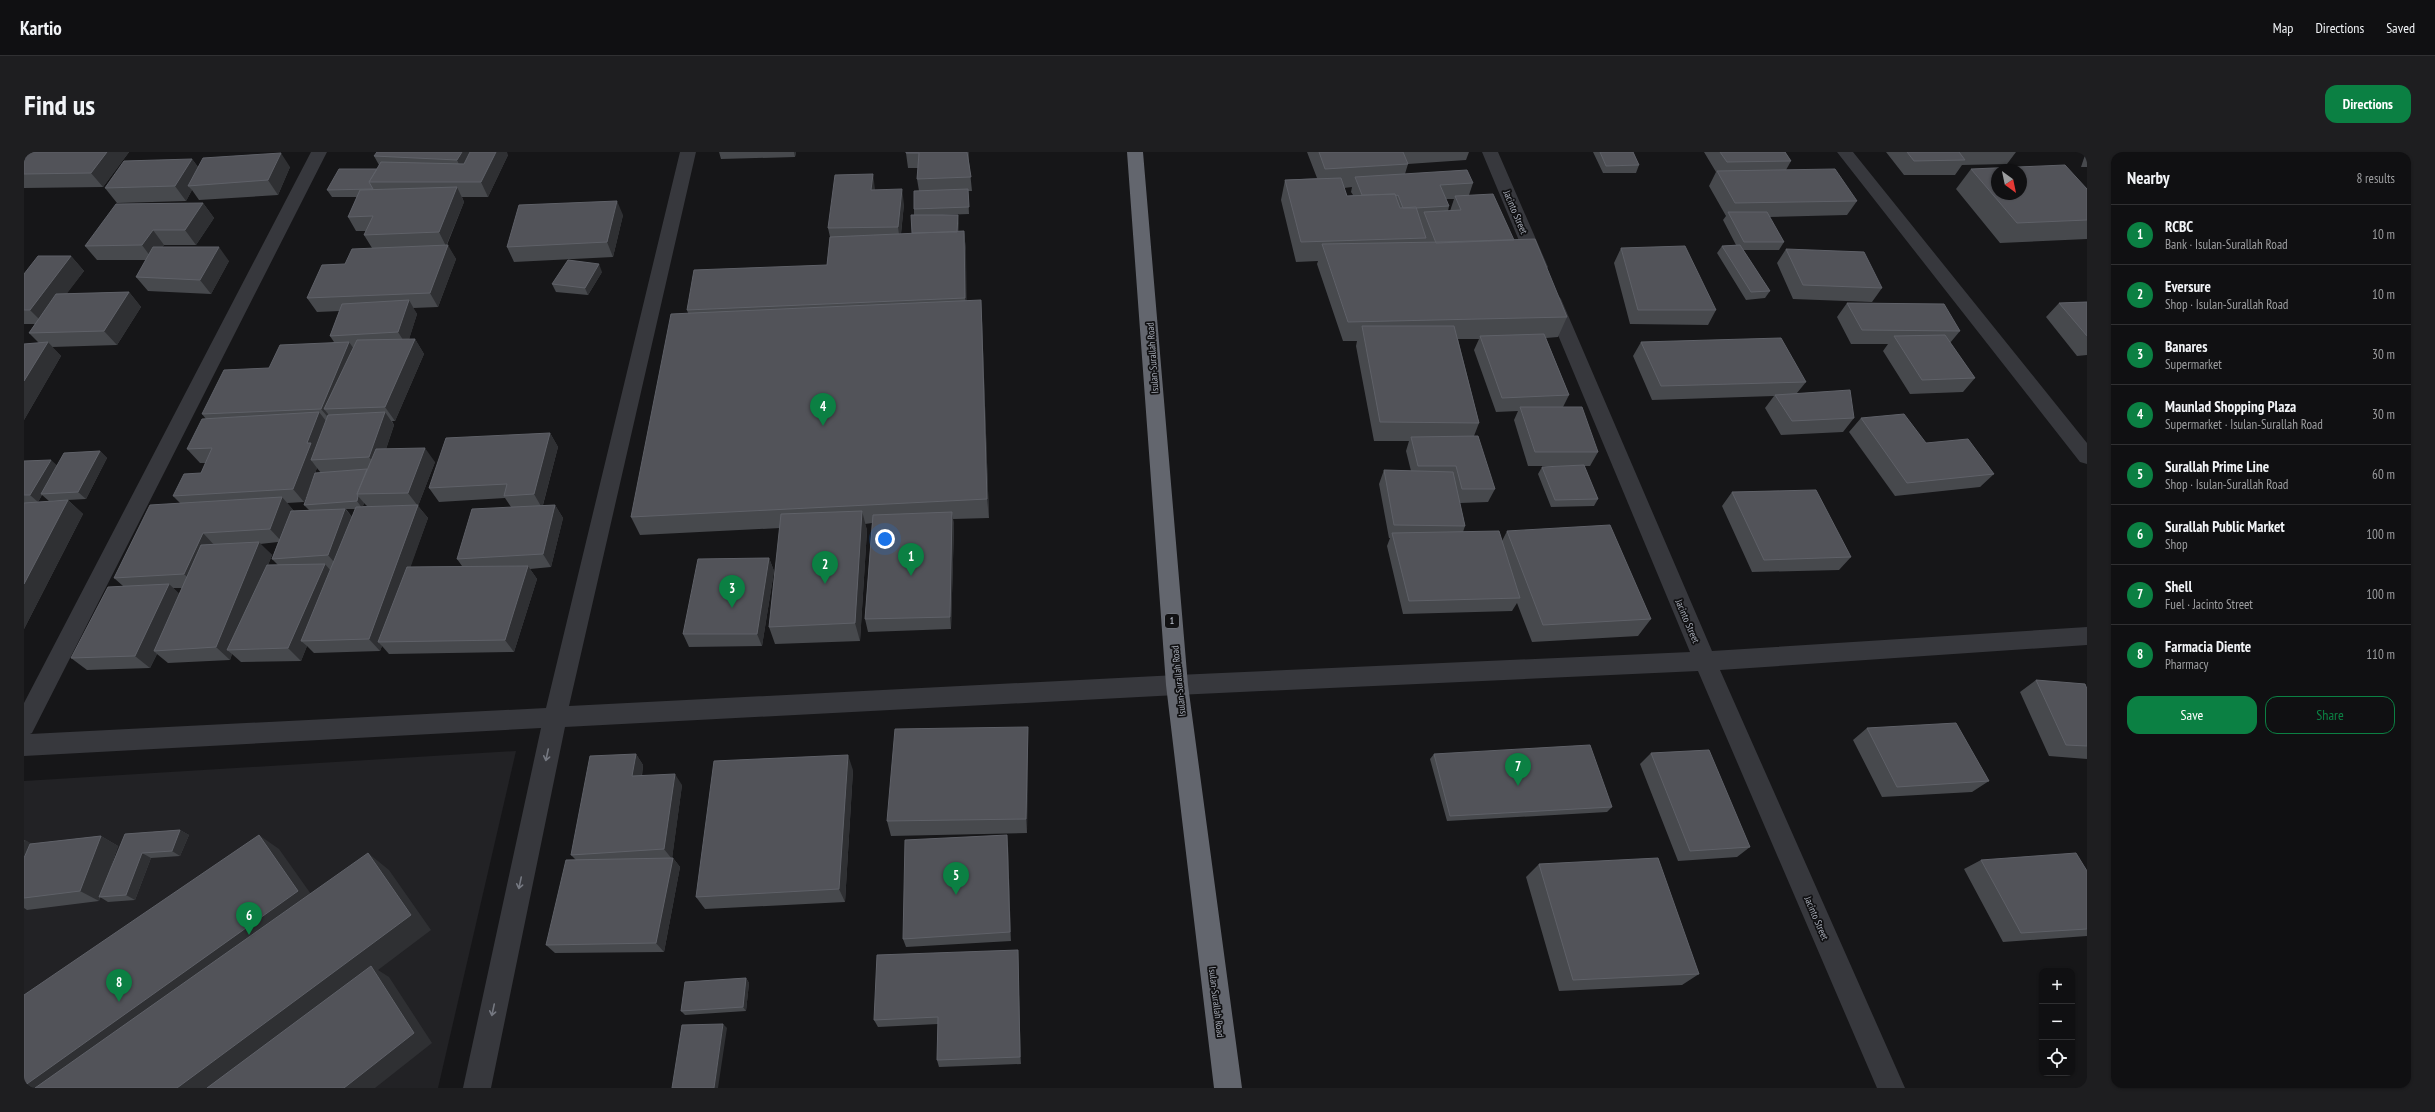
<!DOCTYPE html>
<html lang="en">
<head>
<meta charset="utf-8">
<style>
  :root { --surface:#101012; --page:#1e1e20; --text:#f1f3f6; --muted:#9c9d9f; --line:#303032; --accent:#0b8043 }
  body { margin:0; font-family:"PT Sans Narrow",sans-serif; background:var(--page); color:var(--text) }
  .controls { position:absolute; right:12px; bottom:12px; display:grid; overflow:hidden; border-radius:8px; box-shadow:0 1px 3px #0004 }
  .controls button { width:36px; height:36px; display:grid; place-items:center; padding:0; border:0; border-bottom:1px solid var(--line); background:var(--surface); color:var(--text); font:20px sans-serif }
  .compass { position:absolute; left:1967px; top:12px; width:36px; height:36px; border-radius:50%; background:var(--surface); box-shadow:0 1px 3px #0004; rotate:147deg }
  .you { position:absolute; left:861px; top:387px; width:14px; height:14px; margin:-10px; border:3px solid #fff; border-radius:50%; background:#1a73e8; box-shadow:0 0 0 6px #1a73e833 }
  .badge { display:grid; place-items:center; width:26px; height:26px; border-radius:50%; background:var(--accent); color:#fff; font-size:13px; font-weight:700 }
  .pin { position:absolute; translate:-50% -33px; filter:drop-shadow(0 1px 2px #0008) }
  .pin::after { content:''; position:absolute; top:21px; width:14px; height:12px; background:inherit; clip-path:polygon(0 0,100% 0,50% 100%) }
  .list { margin:0; padding:0; list-style:none }
  h2 { display:flex; justify-content:space-between; align-items:center; height:52px; margin:0; padding:0 16px; font-size:17px }
  h2 small { font-size:13px; font-weight:400; color:var(--muted) }
  .list li { display:grid; grid-template-columns:26px 1fr auto; gap:12px; align-items:center; box-sizing:border-box; height:60px; padding:0 16px; border-top:1px solid var(--line) }
  .list b { display:block; font-size:15px; white-space:nowrap }
  .list p { margin:0; font-size:13px; white-space:nowrap; color:var(--muted) }
  .list em { font-size:13px; font-style:normal; color:var(--muted) }
  .actions { display:flex; gap:8px; padding:12px 16px }
  .actions a { flex:1; padding:9px 0; border:1px solid var(--accent); border-radius:12px; text-align:center; font-size:14px; color:var(--accent) }
  .actions .main { background:var(--accent); color:#fff }
  .icon { flex:none; width:22px; height:22px; fill:none; stroke:currentColor; stroke-width:2; stroke-linecap:round; stroke-linejoin:round }
  .map { position:relative; flex:none; width:2063px; height:936px; overflow:hidden; border-radius:12px }
  header { display:flex; align-items:center; gap:24px; box-sizing:border-box; height:56px; padding:0 20px; background:var(--surface); border-bottom:1px solid var(--line) }
  header strong { font-size:19px }
  nav { display:flex; gap:22px; margin-inline-start:auto; font-size:14px }
  .intro { display:flex; align-items:center; justify-content:space-between; box-sizing:border-box; height:96px; padding:0 24px }
  h1 { margin:0; font-size:28px }
  .button { padding:10px 18px; border-radius:12px; background:var(--accent); color:#fff; font-size:14px; font-weight:700 }
  main { display:flex; gap:24px; padding:0 24px }
  aside { flex:1; background:var(--surface); border-radius:12px; box-shadow:0 1px 3px #0004 }
  .map>svg:first-child { display:block }
  .built { fill:#222225 }
  .lines { fill:none; stroke-linecap:round; stroke-linejoin:round }
  .minor { fill:#37383d; fill-rule:evenodd }
  .highway { fill:#63666e; fill-rule:evenodd }
  .wall { fill:#47494d; fill-rule:evenodd }
  .shaded-wall { fill:#2f3033 }
  .building { fill:#525359; stroke:#5f6168; fill-rule:evenodd }
  .oneway { stroke:#757881 }
  .labels { text-anchor:middle; stroke-width:3.5; stroke-linejoin:round; paint-order:stroke }
  .shield { fill:#111113; stroke:#7b7e86; stroke-width:1 }
  .shield-label { font-size:9px; font-weight:bold; fill:#a8adb8 }
  .street-label { font-size:10px; fill:#a8adb8; stroke:#111113 }
</style>
</head>
<body>
<header>
<strong>Kartio</strong>
<nav><a>Map</a><a>Directions</a><a>Saved</a></nav>
</header>
<div class="intro"><h1>Find us</h1><a class="button">Directions</a></div>
<main>
<div class="map">
<svg width="2063" height="936" viewBox="0 0 2063 936">
  <rect width="100%" height="100%" fill="#161618"/>
  <path class="built" d="M492 599 414 936H0V629Z"/>
  <g class="lines">
    <path class="minor" d="M287 0H303L8 581 6 582 522 556 656 0H672L545 554 1153 523 1666 500 1519 147 1522 143 1528 141 1534 143 1537 147 1688 499 2063 475V493L1696 518 1881 936H1853L1674 519 1153 543 541 575 467 936H439L517 576 0 604V551Z
      M1458 0H1474L1524 115 1521 119H1509L1506 115Z
      M1813 0H1829L2063 291V312L2056 310Z"/>
    <path class="highway" d="M1103 0H1119L1164 533 1218 936H1190L1142 533Z"/>
  </g>
  <path class="wall" d="M0 0H105L79 35 0 36Z
    M695 0H772L771 5 697 7Z
    M945 0V10L948 39H944L945 62 918 63H934V80L940 79 942 99V149L958 168 965 366 929 367 930 373 927 477 844 480 841 467 848 371 841 372 843 378 836 489 751 492 745 475 756 376 616 383 607 365 664 161 663 158 803 113 806 85 804 76 851 37V38L880 52 877 82 888 81 890 63V57L895 39 893 27 894 16H884L882 1Z
    M1283 0H1445L1442 8 1384 12 1381 22 1449 31 1445 43 1490 88 1543 165 1534 185 1522 186 1545 243 1539 255 1574 300 1566 314H1560L1574 347 1570 354 1527 355 1514 322 1518 315 1541 314H1504L1490 268 1494 259 1472 260 1450 198 1455 187H1434L1455 271 1450 284 1471 337 1464 350 1436 351 1441 374 1439 380 1478 389 1483 379 1627 467 1614 484 1508 490 1493 451 1488 459 1379 462 1363 394 1366 386H1365L1355 332 1360 318 1387 319 1382 299 1385 289H1350L1332 194 1333 189H1319L1293 112 1294 109 1272 110 1257 48 1261 28 1293 26ZM1328 35 1327 40 1329 43 1323 44 1320 36ZM1422 47H1430L1426 59H1424L1425 54Z
    M1569 0H1609L1615 13 1612 21H1579Z
    M1680 0H1761L1767 9 1762 18 1833 49 1823 63 1745 65 1760 90 1755 98H1719L1746 139 1741 146 1722 148 1693 101 1698 94 1712 93 1699 68 1702 64 1685 34 1692 20Z
    M1862 0H1992L1983 12 1938 13 1931 23H1880Z
    M2062 0H2063V15H2057Z
    M484 3 464 45H438L440 50 423 93 432 107 414 155 389 156 393 162 385 187H391L400 202 371 269H368L370 273 362 297 411 310 394 354 404 366 386 415 438 414 433 407 487 355 481 346 415 350 405 336 526 281 534 295 519 353H531L539 366 527 415 506 417 513 427 490 500 365 502 358 494 356 499 290 501 283 494 277 509 217 510 208 502 206 508 144 511 133 502 126 516 63 518 47 506 99 434 90 426 156 351 149 344 177 321 182 311H176L163 297 182 267 178 262 245 216 310 190 306 184 316 159 293 160 283 146 321 112 348 96 340 83 342 79H332L324 65 333 45H308L303 38 353 17 355 13 350 4ZM293 316 297 321 280 353 285 358 270 359 263 351 280 350ZM340 351 343 354H339ZM322 357H331L328 365ZM254 390 248 407 254 413H244L248 403 236 392ZM149 436H158L155 442Z
    M168 7 174 15H266L254 43 175 48 168 38 162 49 93 51 81 36Z
    M1947 17 2063 37V87L1976 91 1932 37Z
    M179 51 190 66 172 93H140L138 95 205 109 187 142 124 139 112 125 122 108H73L61 94Z
    M599 63 589 105 490 110 483 95Z
    M1597 96 1692 158 1684 173 1606 172 1590 111Z
    M1762 97 1858 136 1848 150 1769 147 1753 111Z
    M47 104 60 119 42 142 105 140 117 155 93 193 28 195 37 204 0 268V192L15 191 5 181 11 172H0V122Z
    M578 120 564 143 532 140 528 132Z
    M2063 150V203L2053 204 2022 165 2035 151Z
    M1823 151 1936 179 1926 191 1951 226 1939 240 1886 242 1859 199 1864 192H1827L1813 165Z
    M1617 190 1782 230 1773 241 1830 266 1819 280 1757 283 1741 256 1750 244 1628 248 1609 204Z
    M1837 266 1902 291 1970 322 1956 335 1871 344 1825 280Z
    M76 299 83 306 62 347 25 349 18 343 14 350 44 348 59 362 0 477V352L7 351H0V309L33 313Z
    M1708 340 1827 405 1815 418 1728 420 1698 354Z
    M745 406 750 419 738 494 665 495 659 482Z
    M2012 528 2063 537V607L2025 604 1996 540Z
    M1004 575V591L1003 681 867 684 863 669Z
    M1843 576 1965 629 1948 640 1858 645 1829 588Z
    M1627 601 1726 695 1713 705 1654 709 1616 612Z
    M612 602 619 613 618 624 658 633 648 706H649L656 715 640 800 531 801 522 793 552 708 547 703Z
    M1410 602 1588 655 1583 660 1423 669 1406 607Z
    M829 618 821 750 681 757 672 745Z
    M156 678 165 683 156 704 127 706 111 748 84 750 76 745 75 749 3 758 0 756V688L7 692 77 684 94 694 84 723 101 682Z
    M984 693 987 789 882 795 879 787Z
    M1957 708 2063 719V784L1979 790 1940 717Z
    M1515 712 1675 822 1658 833 1535 839 1502 725Z
    M994 798V806L997 912 915 915 913 908 914 872 854 875 850 868Z
    M722 826 725 831 722 859 661 863 657 859Z"/>
  <path class="shaded-wall" d="M83 0H105L79 35 67 21Z
    M438 0H454L440 23 433 8Z
    M472 0H483L484 3 464 45 457 30Z
    M770 0H772L771 5Z
    M943 0H945L944 15Z
    M257 1 266 15 254 43 244 28Z
    M168 7 178 21 164 34 168 38 162 49 151 34Z
    M849 22 851 37 849 52 847 38Z
    M433 35 440 50 422 94 415 80Z
    M878 37 880 52 876 90 874 75Z
    M593 49 599 63 589 105 583 90Z
    M179 51 190 66 172 93 161 78Z
    M934 63 935 71 934 93 933 86Z
    M129 78 140 93 129 108 118 93Z
    M940 79 942 99 943 166 941 146Z
    M424 93 432 107 414 155 406 141Z
    M195 95 205 109 187 142 176 128Z
    M47 104 60 119 20 172 6 158Z
    M575 112 578 120 564 143 561 136Z
    M105 140 117 155 93 193 80 179Z
    M385 148 393 162 383 194 374 180Z
    M957 148 958 168 965 366 963 347Z
    M391 187 400 202 371 269 361 255Z
    M24 190 37 204 0 268V229Z
    M325 190 335 204 300 257 309 268 308 270 297 257Z
    M295 260 306 274 287 308 293 316 280 350 269 337 283 291Z
    M361 260 370 273 355 318 345 305Z
    M526 281 534 295 518 356 510 342Z
    M401 296 411 310 394 354 404 366 360 490H354L358 494 356 499 345 487 394 354 384 341Z
    M76 299 83 306 62 347 54 340Z
    M27 308 35 315 17 342 18 343 14 350 6 343Z
    M334 344 340 351 338 356 333 349Z
    M258 345 270 359 258 390 246 377Z
    M44 348 59 362 0 477V432Z
    M531 353 539 366 527 415 519 402Z
    M321 357 332 370 315 416 304 403Z
    M838 359 843 378 836 489 831 471Z
    M928 360 930 373 927 477 926 465Z
    M179 381 192 395 174 435 160 422Z
    M235 390 248 403 210 497 203 498 208 502 206 508 192 495Z
    M745 406 750 419 738 494 733 482Z
    M301 412 312 425 277 489 283 494 277 509 264 496Z
    M504 414 513 427 490 500 481 488Z
    M145 432 159 445 130 499 133 502 126 516 111 504Z
    M1004 575V591L1003 681 1002 667Z
    M612 602 619 613 616 635 608 624Z
    M824 603 829 618 821 750 815 737Z
    M651 622 658 633 648 707 640 697Z
    M156 678 165 683 156 704 148 699Z
    M235 683 255 697 294 752 39 936H0V934Z
    M983 683 984 693 987 789 986 780Z
    M77 684 94 694 76 745H75H76L75 749 56 739Z
    M1 688 20 698 0 740V690Z
    M118 701 127 706 111 748 102 743Z
    M344 701 365 718 407 778 354 818 365 825 408 891 351 936H153Z
    M649 706 656 715 640 800 632 791Z
    M994 798V806L997 912 996 905Z
    M722 826 725 831 722 859 719 855Z
    M699 872 703 876 694 936H690Z"/>
  <path class="building" d="M0 0H83L67 21 0 22Z
    M353 0H438L433 8 350 4Z
    M446 0H472L457 30H345L357 10 440 12Z
    M882 0H943L947 25 893 27 895 1H882Z
    M1295 0H1379L1384 12 1301 17Z
    M1576 0H1609L1615 13 1582 14Z
    M1696 0H1761L1767 9 1703 10Z
    M1883 0H1935L1941 8 1890 9Z
    M257 1 244 28 164 34 179 6Z
    M168 7 151 34 81 36 100 9Z
    M2041 13 2063 37V68L1993 71 1947 17ZM1973 18H1997V42H1973Z
    M315 17H353L345 30 349 37 303 38Z
    M1811 17 1833 49 1711 51 1693 19Z
    M1443 18 1449 31 1416 33 1425 54 1392 56H1379L1374 43 1372 44 1371 42 1338 43 1331 25Z
    M849 22 847 38 878 37 874 75 804 76 811 23Z
    M1317 26 1323 44 1371 42 1376 56 1392 55 1402 86 1277 90 1261 28Z
    M433 35 415 80 340 83 349 64 324 65 336 38Z
    M944 37 945 55 890 57V39Z
    M1469 42 1490 88 1412 91 1400 60 1437 58 1431 44Z
    M593 49 583 90 483 95 495 53Z
    M179 51 161 78H129L118 93 61 94 92 52Z
    M1704 60H1743L1760 90H1720Z
    M887 63H934L933 80 888 81Z
    M940 79 941 146 663 158 670 118 803 113 806 85Z
    M1511 87 1543 165 1324 170 1298 92 1417 90Z
    M424 93 406 141 283 146 298 113 321 112 328 97Z
    M1716 93 1746 139 1727 140 1698 94Z
    M1661 94 1692 158H1614L1597 96Z
    M129 95H195L176 128 112 125Z
    M1762 97 1840 100 1858 136 1779 133Z
    M14 104H47L6 158H0V122Z
    M544 108 575 112 561 136 528 132Z
    M105 140 80 179 5 181 32 142Z
    M385 148 374 180 306 184 318 152Z
    M957 148 963 347 607 365 647 162Z
    M2063 150V184L2035 151Z
    M1823 151 1920 152 1936 179 1838 178Z
    M1338 174H1430L1455 271 1356 270Z
    M1520 182 1545 243 1478 246 1456 184Z
    M1921 183 1951 226 1898 228 1870 184Z
    M1757 186 1782 230 1637 234 1617 190Z
    M391 187 361 255 300 257 333 188Z
    M24 190 0 229V192Z
    M325 190 297 257 178 262 200 218 245 216 256 193Z
    M1826 238 1830 266 1768 269 1751 243Z
    M1496 255H1558L1574 300H1511Z
    M295 260 283 291H287L269 337 149 344 160 322 177 321 188 296 163 297 178 267Z
    M361 260 345 305 287 308 304 263Z
    M1880 262 1902 291 1944 287 1970 322 1883 331 1837 266Z
    M526 281 510 342 480 344 483 332 405 336 422 286Z
    M1454 284 1471 337H1438L1432 314H1394L1387 285Z
    M401 296 384 341 333 342 352 297Z
    M76 299 54 340 17 342 40 301Z
    M27 308 6 343H0V309Z
    M1560 313 1574 347 1531 348 1518 315Z
    M343 317 333 342 334 344 333 349 280 353 291 321Z
    M1360 318 1429 320 1441 374 1370 373Z
    M1792 338 1827 405 1740 408 1708 340Z
    M258 345 246 377 179 381 160 422 90 426 126 353Z
    M44 348 0 432V351Z
    M394 353 345 487 277 489 332 355Z
    M531 353 519 402 433 407 448 357Z
    M321 357 304 403 248 407 267 359Z
    M838 359 831 471 745 475 757 362Z
    M928 360 926 465 841 467 849 363Z
    M1586 373 1627 467 1519 473 1483 379Z
    M1475 379 1496 446 1385 449 1368 381Z
    M235 390 192 495 130 499 177 393Z
    M745 406 733 482H659L674 407Z
    M301 412 264 496 203 498 243 413Z
    M504 414 481 488 354 490 383 415Z
    M145 432 111 504 47 506 84 435Z
    M2012 528 2061 532 2063 537V594L2042 593Z
    M1932 571 1965 629 1873 635 1843 576Z
    M1004 575 1002 667 863 669 871 577Z
    M1566 593 1588 655 1426 664 1410 602Z
    M1685 598 1726 695 1666 699 1627 601Z
    M612 602 608 624 651 622 640 697 547 703 566 604Z
    M824 603 815 737 672 745 690 609Z
    M156 678 148 699 118 701 102 743 75 745 101 682Z
    M235 683 274 739 0 934V843Z
    M983 683 986 780 879 787 881 688Z
    M77 684 56 739 0 746V706L6 692Z
    M344 701 387 763 153 936H11Z
    M2052 701 2063 719V777L1997 781 1957 708Z
    M649 706 632 791 522 793 542 708Z
    M1634 706 1675 822 1549 828 1515 712Z
    M994 798 996 905 913 908 914 865 850 868 853 803Z
    M347 814 390 881 320 936H183Z
    M722 826 719 855 657 859 661 830Z
    M699 872 690 936H648L658 873Z"/>
  <defs><path id="oneway-shaft" d="M-6 0H5M1.5-3L5.5 0L1.5 3" fill="none" stroke-width="1.6" stroke-linecap="round" stroke-linejoin="round"/></defs>
  <g class="oneway">
    <use href="#oneway-shaft" transform="translate(523 603) rotate(102)"/>
    <use href="#oneway-shaft" transform="translate(496 731) rotate(102)"/>
    <use href="#oneway-shaft" transform="translate(469 858) rotate(102)"/>
  </g>
  <g class="labels">
    <rect class="shield" x="1141" y="462" width="14" height="14" rx="3"/>
    <g class="shield-label">
      <text x="1148" y="472">1</text>
    </g>
    <g class="street-label">
      <text transform="translate(1492 60) rotate(67)" y="4">Jacinto Street</text>
      <text transform="translate(1128 206) rotate(-94)" y="4">Isulan-Surallah Road</text>
      <text transform="translate(1664 469) rotate(67)" y="4">Jacinto Street</text>
      <text transform="translate(1154 529) rotate(-96)" y="4">Isulan-Surallah Road</text>
      <text transform="translate(1793 766) rotate(67)" y="4">Jacinto Street</text>
      <text transform="translate(1193 850) rotate(83)" y="4">Isulan-Surallah Road</text>
    </g>
  </g>
</svg>
<div class="controls">
<button>+</button>
<button>−</button>
<button><svg class="icon" aria-label="locate" viewBox="0 0 24 24"><circle cx="12" cy="12" r="6"/><path d="M12 2v4M12 18v4M2 12h4M18 12h4"/></svg></button>
</div>
<svg class="compass" viewBox="-18 -18 36 36"><path d="M0-13l5 13h-10z" fill="#e53935"/><path d="M0 13l5-13h-10z" fill="#9c9d9f"/></svg>
<div class="you"></div>
<div class="pin badge" style="left:887px;top:424px">1</div>
<div class="pin badge" style="left:801px;top:432px">2</div>
<div class="pin badge" style="left:708px;top:456px">3</div>
<div class="pin badge" style="left:799px;top:274px">4</div>
<div class="pin badge" style="left:932px;top:743px">5</div>
<div class="pin badge" style="left:225px;top:783px">6</div>
<div class="pin badge" style="left:1494px;top:634px">7</div>
<div class="pin badge" style="left:95px;top:850px">8</div>
</div>
<aside>
<h2>Nearby<small>8 results</small></h2>
<ul class="list">
<li><span class="badge">1</span><div><b>RCBC</b><p>Bank · Isulan-Surallah Road</p></div><em>10 m</em></li>
<li><span class="badge">2</span><div><b>Eversure</b><p>Shop · Isulan-Surallah Road</p></div><em>10 m</em></li>
<li><span class="badge">3</span><div><b>Banares</b><p>Supermarket</p></div><em>30 m</em></li>
<li><span class="badge">4</span><div><b>Maunlad Shopping Plaza</b><p>Supermarket · Isulan-Surallah Road</p></div><em>30 m</em></li>
<li><span class="badge">5</span><div><b>Surallah Prime Line</b><p>Shop · Isulan-Surallah Road</p></div><em>60 m</em></li>
<li><span class="badge">6</span><div><b>Surallah Public Market</b><p>Shop</p></div><em>100 m</em></li>
<li><span class="badge">7</span><div><b>Shell</b><p>Fuel · Jacinto Street</p></div><em>100 m</em></li>
<li><span class="badge">8</span><div><b>Farmacia Diente</b><p>Pharmacy</p></div><em>110 m</em></li>
</ul>
<div class="actions"><a class="main">Save</a><a>Share</a></div>
</aside>
</main>
</body>
</html>
